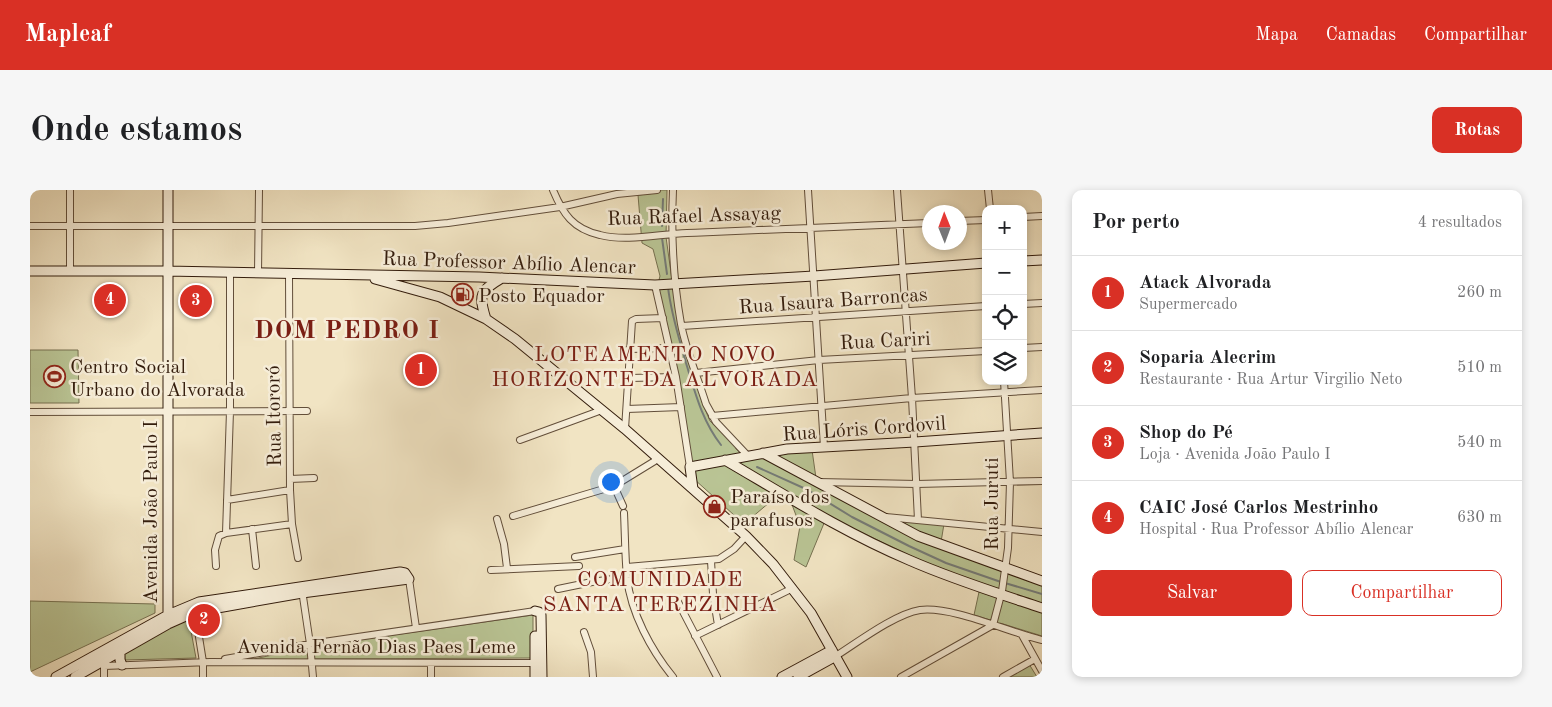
<!DOCTYPE html>
<html lang="pt">
<head>
<meta charset="utf-8">
<style>
  :root { --surface:#fff; --page:#f6f6f6; --text:#202124; --muted:#757577; --line:#e0e0e0; --accent:#d93025 }
  body { margin:0; font-family:"Old Standard TT",serif; background:var(--page); color:var(--text) }
  .controls { position:absolute; right:15px; top:15px; display:grid; overflow:hidden; border-radius:10px; box-shadow:0 2px 8px #0003 }
  .controls button { width:45px; height:45px; display:grid; place-items:center; padding:0; border:0; border-bottom:1px solid var(--line); background:var(--surface); color:var(--text); font:25px sans-serif }
  .compass { position:absolute; left:892px; top:15px; width:45px; height:45px; border-radius:50%; background:var(--surface); box-shadow:0 2px 8px #0003; rotate:359deg }
  .you { position:absolute; left:580px; top:291px; width:18px; height:18px; margin:-12px; border:4px solid #fff; border-radius:50%; background:#1a73e8; box-shadow:0 0 0 8px #1a73e833 }
  .badge { display:grid; place-items:center; width:32px; height:32px; border-radius:50%; background:var(--accent); color:#fff; font-size:16px; font-weight:700 }
  .pin { position:absolute; translate:-50% -50%; border:2px solid #fff; box-shadow:0 1px 5px #0006 }
  .list { margin:0; padding:0; list-style:none }
  h2 { display:flex; justify-content:space-between; align-items:center; height:65px; margin:0; padding:0 20px; font-size:21px }
  h2 small { font-size:16px; font-weight:400; color:var(--muted) }
  .list li { display:grid; grid-template-columns:32px 1fr auto; gap:15px; align-items:center; box-sizing:border-box; height:75px; padding:0 20px; border-top:1px solid var(--line) }
  .list b { display:block; font-size:19px; white-space:nowrap }
  .list p { margin:0; font-size:16px; white-space:nowrap; color:var(--muted) }
  .list em { font-size:16px; font-style:normal; color:var(--muted) }
  .actions { display:flex; gap:10px; padding:15px 20px }
  .actions a { flex:1; padding:11px 0; border:1px solid var(--accent); border-radius:10px; text-align:center; font-size:18px; color:var(--accent) }
  .actions .main { background:var(--accent); color:#fff }
  .icon { flex:none; width:28px; height:28px; fill:none; stroke:currentColor; stroke-width:2; stroke-linecap:round; stroke-linejoin:round }
  .map { position:relative; flex:none; width:1012px; height:487px; overflow:hidden; border-radius:10px }
  header { display:flex; align-items:center; gap:30px; box-sizing:border-box; height:70px; padding:0 25px; background:var(--accent); color:#fff }
  header strong { font-size:24px }
  nav { display:flex; gap:28px; margin-inline-start:auto; font-size:18px }
  .intro { display:flex; align-items:center; justify-content:space-between; box-sizing:border-box; height:120px; padding:0 30px }
  h1 { margin:0; font-size:35px }
  .button { padding:12px 22px; border-radius:10px; background:var(--accent); color:#fff; font-size:18px; font-weight:700 }
  main { display:flex; gap:30px; padding:0 30px }
  aside { flex:1; background:var(--surface); border-radius:10px; box-shadow:0 2px 8px #0003 }
  .map>svg:first-child { display:block }
  .green { fill:#b9c494; stroke:#767050 }
  .lines { fill:none; stroke-linecap:round; stroke-linejoin:round }
  .stream { stroke:#757b77; stroke-width:2 }
  .street-casing { stroke:#624e3a; stroke-width:8 }
  .secondary-casing { stroke:#331c0c; stroke-width:11 }
  .street { stroke:#f6edd8; stroke-width:6 }
  .secondary { stroke:#f6edd8; stroke-width:9 }
  .labels { text-anchor:middle; stroke-width:5; stroke-linejoin:round; paint-order:stroke }
  .street-label { font-size:20px; fill:#331c0c; stroke:#f6edd8 }
  .poi-label { font-size:20px; fill:#331c0c; stroke:#f6edd8; text-anchor:start }
  .quarter-label { font-size:22px; letter-spacing:1px; fill:#7a1f14; stroke:#f6edd8 }
  .district-label { font-size:25px; font-weight:bold; letter-spacing:1px; fill:#7a1f14; stroke:#f6edd8 }
</style>
</head>
<body>
<header>
<strong>Mapleaf</strong>
<nav><a>Mapa</a><a>Camadas</a><a>Compartilhar</a></nav>
</header>
<div class="intro"><h1>Onde estamos</h1><a class="button">Rotas</a></div>
<main>
<div class="map">
<svg width="1012" height="487" viewBox="0 0 1012 487">
  <rect width="100%" height="100%" fill="#f1e4c3"/>
  <filter id="stains"><feTurbulence type="fractalNoise" baseFrequency=".004" numOctaves="4"/><feColorMatrix values="0 0 0 0 .2 0 0 0 0 .09 0 0 0 0 .02 0 0 0 .5 -.17"/></filter>
  <radialGradient id="worn" r=".72"><stop offset=".6" stop-color="#630" stop-opacity="0"/><stop offset="1" stop-color="#630" stop-opacity=".3"/></radialGradient>
  <path class="green" d="M627 0H637L636 47 648 133 672 212 680 231 705 256 706 259 715 267 782 260 787 295 864 329 914 334 910 358 1012 394V446L944 425 949 402 948 394 883 367 797 326 776 377 764 370 770 336 761 312 753 301 714 334 664 289 627 98 630 86 623 59 612 53 608 5 626 3Z
    M0 160H48L49 213H0Z
    M0 411 125 414V423L0 482Z
    M158 425 166 468 95 470 94 460Z
    M503 425V468L284 469 210 472 280 457Z
    M999 474 1007 487H975Z"/>
  <g class="lines">
    <path class="stream" d="M632 36 633 9
      M632 48 637 84
      M638 97C641 124 649 148 656 173 665 202 672 231 691 255
      M727 277 778 300 822 327 879 356 916 373 971 392
      M975 393 1012 404"/>
    <defs>
      <path id="street" d="M523 0C533 24 543 39 570 45 597 52 629 44 657 43 738 40 819 36 899 33
        M643 0C641 45 643 89 651 134 656 161 668 188 676 214L686 232 718 266
        M778 0 794 257
        M867 0 882 208 888 330
        M958 0 960 19
        M993 27 1012 26
        M929 31 956 30
        M0 36H385L418 33 530 17 587 4 627 0
        M40 82V0
        M228 83 229 0
        M259 84 260 300 262 334 268 368
        M625 95 646 187 660 277
        M993 114 1012 113
        M652 136 956 116
        M993 158 1012 157
        M599 159 639 158
        M666 183 789 170 956 161
        M599 188 646 187
        M597 219 651 217
        M0 222 277 221
        M682 226 882 208 1012 200
        M595 239 602 131 606 129 633 128
        M490 250 572 220
        M260 289 284 288
        M788 292 887 294 1012 291
        M584 296 593 316
        M197 310 260 300
        M594 323C595 344 595 366 597 388 601 423 621 460 643 487
        M483 326 584 296 628 269
        M856 327 1012 342
        M467 329 474 354 477 378
        M222 339 226 376
        M196 343 200 221V83
        M545 367 595 359
        M681 371 683 404 688 435
        M186 376 185 360 189 346 196 343 262 334
        M597 377 689 369 704 359 716 346
        M461 380 549 376
        M379 389 386 438
        M528 399 562 392 597 387
        M272 400 280 454 283 487
        M648 412 687 487
        M163 420 165 422 173 472V487
        M963 435 972 401 978 358 980 292 974 191
        M554 442 561 462 563 487
        M992 445 1012 481
        M665 446 763 398
        M806 466C828 452 865 424 890 420 923 416 978 442 1012 450
        M195 469 280 454 505 421
        M74 471V487
        M401 474V487
        M74 476 180 472 507 473
        M871 487 963 435
        M973 487 1005 469"/>
      <path id="secondary" d="M993 71 1012 70
        M0 81H137L449 87 625 95 784 86 956 73
        M345 89 410 107 456 129 485 149 595 239 716 346 743 374 781 423 817 487
        M456 129C448 104 450 101 472 88
        M733 263 888 346 1012 391
        M695 270C755 305 815 343 879 370 922 389 967 403 1012 418
        M663 299 660 277 757 259 885 252 1012 243
        M505 421 509 422 511 425 512 487
        M138 429V0
        M505 446V487
        M90 458V470L92 475
        M26 487 138 425 169 412 370 382 375 383 379 389 272 403 165 422 138 434 45 487
        M752 487 802 460
        M768 487 806 466"/>
    </defs>
    <use href="#street" class="street-casing"/>
    <use href="#secondary" class="secondary-casing"/>
    <use href="#street" class="street"/>
    <use href="#secondary" class="secondary"/>
  </g>
  <defs>
    <symbol id="fuel-ring" viewBox="-11 -11 22 22"><circle r="9.5" fill="#f6edd8" stroke="#8f2418" stroke-width="1.5"/><path d="M-5.5-6h7V0h2V4h1.3V-2.5L3-4.5l.8-.8L6-3V5H2.5V1h-1V6h-7ZM-4.2-4.7v3.2H.2V-4.7Z" fill="#8f2418"/></symbol>
    <symbol id="stadium-ring" viewBox="-11 -11 22 22"><circle r="9.5" fill="#f6edd8" stroke="#8f2418" stroke-width="1.5"/><path d="M0-5a6.5 5 0 1 0 0 10a6.5 5 0 1 0 0-10ZM-3.5-1.8h7v3.6h-7Z" fill="#8f2418"/></symbol>
    <symbol id="shop-ring" viewBox="-11 -11 22 22"><circle r="9.5" fill="#f6edd8" stroke="#8f2418" stroke-width="1.5"/><path d="M-5-2.5h2.3a2.7 3.5 0 0 1 5.4 0H5L5.5 6h-11ZM-1.5-2.5h3a1.5 2.3 0 0 0-3 0Z" fill="#8f2418"/></symbol>
  </defs>
  <g fill-rule="evenodd">
    <use href="#fuel-ring" x="420" y="92" width="25" height="25"/>
    <use href="#stadium-ring" x="12" y="174" width="25" height="25"/>
    <use href="#shop-ring" x="672" y="304" width="25" height="25"/>
  </g>
  <g class="labels">
    <g class="street-label">
      <text transform="translate(664 25) rotate(-2)" y="7">Rua Rafael Assayag</text>
      <text transform="translate(479 72) rotate(2)" y="7">Rua Professor Abílio Alencar</text>
      <text transform="translate(803 110) rotate(-4)" y="7">Rua Isaura Barroncas</text>
      <text transform="translate(855 150) rotate(-3)" y="7">Rua Cariri</text>
      <text transform="translate(243 226) rotate(-91)" y="7">Rua Itororó</text>
      <text transform="translate(834 238) rotate(-4)" y="7">Rua Lóris Cordovil</text>
      <text transform="translate(961 314) rotate(-90)" y="7">Rua Juruti</text>
      <text transform="translate(120 322) rotate(-90)" y="7">Avenida João Paulo I</text>
      <text x="346" y="463">Avenida Fernão Dias Paes Leme</text>
    </g>
    <g class="poi-label">
      <text x="448" y="112">Posto Equador</text>
      <text x="40" y="183">Centro Social<tspan x="40" dy="23">Urbano do Alvorada</tspan></text>
      <text x="700" y="313">Paraíso dos<tspan x="700" dy="23">parafusos</tspan></text>
    </g>
    <g class="quarter-label">
      <text x="625" y="171">LOTEAMENTO NOVO<tspan x="625" dy="25">HORIZONTE DA ALVORADA</tspan></text>
      <text x="630" y="396">COMUNIDADE<tspan x="630" dy="25">SANTA TEREZINHA</tspan></text>
    </g>
    <g class="district-label">
      <text x="317" y="148">DOM PEDRO I</text>
    </g>
  </g>
  <rect width="100%" height="100%" filter="url(#stains)"/>
  <rect width="100%" height="100%" fill="url(#worn)"/>
</svg>
<div class="controls">
<button>+</button>
<button>−</button>
<button><svg class="icon" aria-label="locate" viewBox="0 0 24 24"><circle cx="12" cy="12" r="6"/><path d="M12 2v4M12 18v4M2 12h4M18 12h4"/></svg></button>
<button><svg class="icon" aria-label="layers" viewBox="0 0 24 24"><path d="M12 4l9 5-9 5-9-5zM3 14l9 5 9-5"/></svg></button>
</div>
<svg class="compass" viewBox="-18 -18 36 36"><path d="M0-13l5 13h-10z" fill="#e53935"/><path d="M0 13l5-13h-10z" fill="#757577"/></svg>
<div class="you"></div>
<div class="pin badge" style="left:391px;top:180px">1</div>
<div class="pin badge" style="left:174px;top:430px">2</div>
<div class="pin badge" style="left:166px;top:111px">3</div>
<div class="pin badge" style="left:80px;top:110px">4</div>
</div>
<aside>
<h2>Por perto<small>4 resultados</small></h2>
<ul class="list">
<li><span class="badge">1</span><div><b>Atack Alvorada</b><p>Supermercado</p></div><em>260 m</em></li>
<li><span class="badge">2</span><div><b>Soparia Alecrim</b><p>Restaurante · Rua Artur Virgilio Neto</p></div><em>510 m</em></li>
<li><span class="badge">3</span><div><b>Shop do Pé</b><p>Loja · Avenida João Paulo I</p></div><em>540 m</em></li>
<li><span class="badge">4</span><div><b>CAIC José Carlos Mestrinho</b><p>Hospital · Rua Professor Abílio Alencar</p></div><em>630 m</em></li>
</ul>
<div class="actions"><a class="main">Salvar</a><a>Compartilhar</a></div>
</aside>
</main>
</body>
</html>
